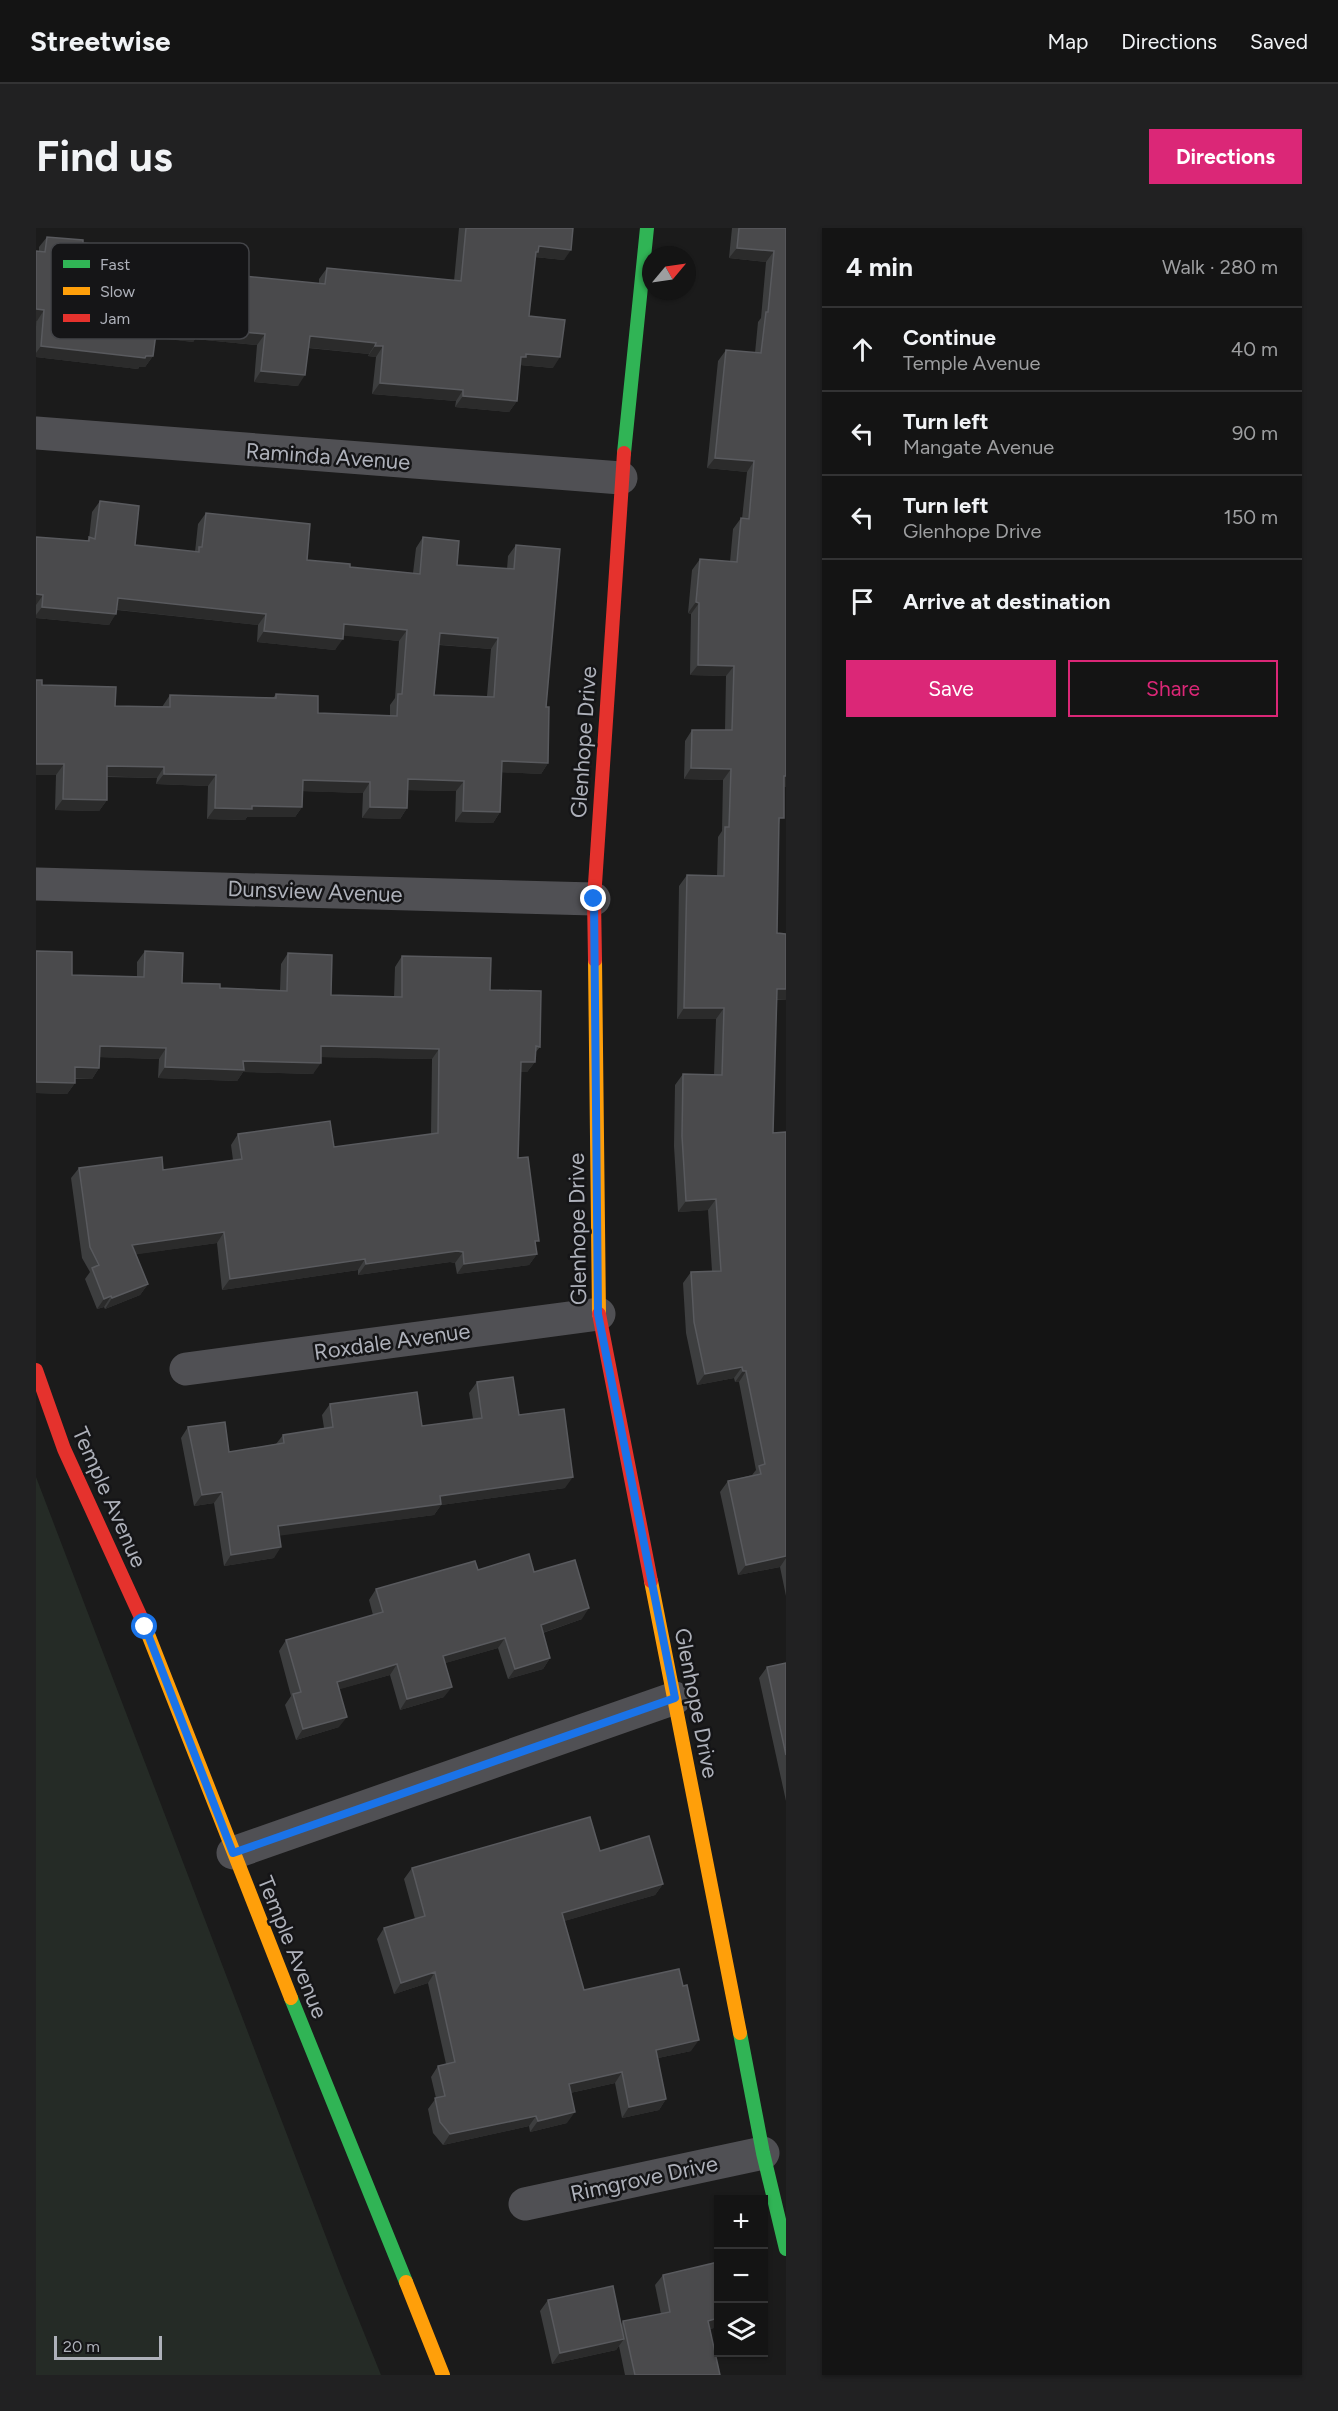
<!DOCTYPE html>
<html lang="en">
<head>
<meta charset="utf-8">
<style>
  :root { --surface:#141414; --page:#212122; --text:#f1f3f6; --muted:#9d9ea0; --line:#333334; --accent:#db2777 }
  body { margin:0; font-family:Figtree,sans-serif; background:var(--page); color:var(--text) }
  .controls { position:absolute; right:18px; bottom:18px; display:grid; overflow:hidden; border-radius:0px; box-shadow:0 2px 4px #0004 }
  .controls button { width:54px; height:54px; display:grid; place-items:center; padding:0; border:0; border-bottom:2px solid var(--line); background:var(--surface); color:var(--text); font:30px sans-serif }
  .compass { position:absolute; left:606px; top:18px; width:54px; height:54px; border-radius:50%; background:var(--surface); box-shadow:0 2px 4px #0004; rotate:61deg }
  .scale { position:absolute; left:18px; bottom:15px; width:108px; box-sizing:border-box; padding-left:6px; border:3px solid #aeb1ba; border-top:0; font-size:16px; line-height:21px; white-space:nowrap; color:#aeb1ba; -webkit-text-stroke:4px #151517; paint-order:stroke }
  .stop { position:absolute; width:18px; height:18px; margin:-14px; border:4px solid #1a73e8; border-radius:50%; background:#fff }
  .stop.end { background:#1a73e8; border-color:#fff; box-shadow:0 2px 6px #0008 }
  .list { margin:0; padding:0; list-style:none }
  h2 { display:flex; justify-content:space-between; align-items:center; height:78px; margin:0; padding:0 24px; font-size:26px }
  h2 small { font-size:20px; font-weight:400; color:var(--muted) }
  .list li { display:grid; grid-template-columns:39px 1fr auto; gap:18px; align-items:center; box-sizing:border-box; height:84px; padding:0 24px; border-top:2px solid var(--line) }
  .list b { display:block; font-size:22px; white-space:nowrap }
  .list p { margin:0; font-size:20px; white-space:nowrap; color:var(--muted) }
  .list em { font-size:20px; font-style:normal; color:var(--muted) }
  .actions { display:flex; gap:12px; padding:18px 24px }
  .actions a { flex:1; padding:14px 0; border:2px solid var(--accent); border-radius:0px; text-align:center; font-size:21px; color:var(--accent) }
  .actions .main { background:var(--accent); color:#fff }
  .icon { flex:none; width:33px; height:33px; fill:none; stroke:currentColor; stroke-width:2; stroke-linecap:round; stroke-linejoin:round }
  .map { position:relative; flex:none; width:750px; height:2147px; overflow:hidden; border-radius:0px }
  header { display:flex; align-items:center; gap:36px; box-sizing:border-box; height:84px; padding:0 30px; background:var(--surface); border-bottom:2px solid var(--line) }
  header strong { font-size:28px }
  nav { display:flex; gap:33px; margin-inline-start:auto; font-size:21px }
  .intro { display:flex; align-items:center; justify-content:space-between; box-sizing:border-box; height:144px; padding:0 36px }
  h1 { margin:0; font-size:42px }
  .button { padding:15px 27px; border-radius:0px; background:var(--accent); color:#fff; font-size:21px; font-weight:700 }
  main { display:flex; gap:36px; padding:0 36px }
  aside { flex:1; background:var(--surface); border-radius:0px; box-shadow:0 2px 4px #0004 }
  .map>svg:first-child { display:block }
  .green { fill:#252b26 }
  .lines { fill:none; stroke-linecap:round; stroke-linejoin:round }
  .street { stroke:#505054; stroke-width:33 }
  .fast { stroke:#30b455; stroke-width:14 }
  .slow { stroke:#ff9f0a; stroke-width:14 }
  .jam { stroke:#e5322d; stroke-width:14 }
  .wall { fill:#3d3e3f; fill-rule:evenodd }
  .shaded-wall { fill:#2b2b2b }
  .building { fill:#4a4a4c; stroke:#595a5e; stroke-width:1.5; fill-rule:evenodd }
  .route { stroke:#1a73e8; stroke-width:8 }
  .labels { text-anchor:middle; stroke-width:5; stroke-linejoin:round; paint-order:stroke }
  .street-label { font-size:22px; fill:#aeb1ba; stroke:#151517 }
  .key { fill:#151517; stroke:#434448; stroke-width:1.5 }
  .key-label { font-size:16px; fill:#aeb1ba }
</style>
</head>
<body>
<header>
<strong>Streetwise</strong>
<nav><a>Map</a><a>Directions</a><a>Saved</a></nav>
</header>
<div class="intro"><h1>Find us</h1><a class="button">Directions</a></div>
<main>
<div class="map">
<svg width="750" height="2147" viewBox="0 0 750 2147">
  <rect width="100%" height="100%" fill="#1b1b1b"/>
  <path class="green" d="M0 1249 303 2043 345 2147H0Z"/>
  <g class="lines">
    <path class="street" d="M0 205 585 250
      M1 656 558 671
      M150 1141 563 1086
      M197 1625 639 1470
      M489 1976 727 1925"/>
    <path class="fast" d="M588 225 611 0
      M255 1770 370 2054
      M704 1805 727 1925 750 2021"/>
    <path class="slow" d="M559 732 563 1086
      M615 1353 704 1805
      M108 1396 255 1770
      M370 2054 407 2147"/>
    <path class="jam" d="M559 732 558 671 588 225
      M563 1086 615 1353
      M0 1142 28 1221 108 1396"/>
  </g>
  <path class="wall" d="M423 0H537L528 32 499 29 493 88 517 140 484 137 481 173 473 184 419 179 420 173 336 166 340 129 332 128 333 126 272 120 262 158 218 154 221 117 159 111 157 114 119 109 117 128 109 139H103L102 141 0 129V99L3 23V19L11 9 47 15 128 40 283 56V51L291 40 418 53Z
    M696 0H750V559H748L743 596 741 705 750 706V772H740L737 905 750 904V1368L744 1339 702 1347 684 1264 692 1253 716 1247 720 1242 703 1154H699L698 1150 661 1157 650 1105 647 1055 655 1044 676 1043 672 982 642 984 638 918 639 857 647 846 678 847 680 791H641L643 658 651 647 681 648 682 609 686 603 687 552 648 551 649 513 656 502H689L690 448 654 447 655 386 652 385 656 342 664 331 694 334 697 301 705 290 706 291 711 244 671 240 682 133 690 122 719 125 722 94 725 90 730 34 693 30Z
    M64 273 99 317 159 324 162 296 170 285 271 332 314 339 377 345 380 320 387 309 421 337 471 341 472 328 480 317 510 479 512 535 505 546 465 544 464 584 457 595 419 594 420 563 372 562 371 580 364 591 326 590 327 565 267 563 266 579 259 589H211L209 592 171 591 172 558 120 556 121 550 71 549V572L63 583 19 582 20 547H0V452L6 457 79 478 126 479 134 467 237 470 240 466 282 485 354 488V477L359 470 363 413 307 407 299 422 221 414 222 397 81 382 73 397 0 390V309L51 313 53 310 56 284ZM403 417 455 421 451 468 398 467Z
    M0 723 36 747 101 749V734L109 723 146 755 184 760 244 762 245 736 252 725 295 767 358 769 359 739 366 728 454 762 504 819 499 825V834L491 844H485L482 930 501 1026 493 1037 421 1046 419 1035 414 1034 322 1047V1042L186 1062 181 1015 100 1026 112 1056 104 1067 69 1081 68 1079 61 1081 49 1051 54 1044 46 1030 35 950 43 940 127 942 197 932 195 917 202 906 298 919 395 906 396 831 285 829 277 846 207 844 201 853 122 850 123 831 64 829 63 840 56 851H39V855L31 866 0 865Z
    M441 1154 483 1187 529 1260 405 1277 398 1287 243 1307 238 1330 188 1338 178 1275 158 1278 145 1210 152 1199 193 1224 240 1216 247 1207 288 1200 286 1187 294 1176 386 1198 437 1191 433 1165Z
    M442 1342 498 1344 546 1391 507 1405 514 1430 507 1441 472 1451 462 1420 409 1435 408 1469 364 1482 354 1447 303 1461V1499L260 1512 249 1477 255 1468 243 1423 250 1412 337 1387 333 1372 340 1361Z
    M750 1435V1573L723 1450 731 1439Z
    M564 1623 627 1656 619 1667 528 1693 548 1762 655 1823 622 1830 630 1871 623 1882 586 1890 579 1855 534 1865 531 1895 494 1904 493 1898 407 1917 397 1905 392 1881 400 1870 395 1849 402 1838 410 1836 392 1755 358 1766 341 1711 348 1700 379 1691 368 1651 376 1640Z
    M682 2034V2099L674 2101 684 2147H589L583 2118 580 2122 516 2136 504 2083 512 2072 585 2097 587 2093 625 2086 619 2057 627 2047Z"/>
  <path class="shaded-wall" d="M503 18 535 22 528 32 499 29 495 35Z
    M701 20 738 23 730 34 693 30Z
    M0 81 8 82 1 93H0Z
    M121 98 165 100 229 106 221 117 159 111 157 114 113 109Z
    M274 108 340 115 333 126 266 119Z
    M5 118 117 128 109 139H103L102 141 0 129V125Z
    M339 118H347L340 129 332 128Z
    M490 126 524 129 517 140 484 137 485 129Z
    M225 143 269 147 262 158 218 154Z
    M344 155 427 162 420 173 336 166Z
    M427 168 481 173 473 184 419 179Z
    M679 230 718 233 711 244 671 240Z
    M0 366 7 367 0 377Z
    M82 370 230 386 222 397 75 381Z
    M660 374 663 375 655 386 652 385Z
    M6 379 80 386 73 397 0 390V387Z
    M308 396 371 402 363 413 301 407Z
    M228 403 307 411 299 422 221 414Z
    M404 405 462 410 455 421 396 416Z
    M662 437 698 438 690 448 654 447Z
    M466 533 512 535 505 546 458 544Z
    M0 536H28L20 547H0Z
    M71 538 128 539 121 550 64 548Z
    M655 540 695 541 687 552 648 551Z
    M128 546 180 547 172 558 120 556Z
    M748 548H750V559H741Z
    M372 551 428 553 420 563 364 562Z
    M267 552 334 554 327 565 260 563Z
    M27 571 71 572 63 583 19 582Z
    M216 578 266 579 259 589H211L209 592 171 591 179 580Z
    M334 579 371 580 364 591 326 590Z
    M427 583 464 584 457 595 419 594Z
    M741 761H750V772L733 771Z
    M648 780H688L680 791H641Z
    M64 818 130 820 123 831 57 829Z
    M285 818 403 821 396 831 278 829Z
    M207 833 285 835 277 846 207 844 201 853 122 850 129 839Z
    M485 834H499L491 844H478Z
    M39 839 63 840 56 851 31 850Z
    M0 854 39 855 31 866 0 865Z
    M680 971 672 982 642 984 650 973Z
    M188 1004 181 1015 89 1028 96 1017Z
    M421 1023 427 1024 419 1035 414 1034 322 1047 330 1036Z
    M501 1026 493 1037 421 1046 428 1036Z
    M329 1031 322 1042 186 1062 194 1051Z
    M112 1056 104 1067 69 1081 76 1070Z
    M75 1068 68 1079 61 1081 68 1071Z
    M706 1139 698 1150 661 1157 669 1146Z
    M707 1143H710L703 1154H699Z
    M537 1249 529 1260 405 1277 398 1287 234 1309 242 1298 404 1268Z
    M186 1264 178 1275 158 1278 166 1267Z
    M245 1319 238 1330 188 1338 195 1327Z
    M750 1328V1330L744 1339 702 1347 710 1337Z
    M553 1380 546 1391 497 1408 505 1397Z
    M469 1410 462 1420 399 1438 407 1428Z
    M514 1430 507 1441 472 1451 479 1441Z
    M361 1436 354 1447 294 1464 301 1454Z
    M416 1459 408 1469 364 1482 371 1471Z
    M311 1489 303 1499 260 1512 267 1501Z
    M627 1656 619 1667 518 1696 526 1685Z
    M399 1744 392 1755 358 1766 365 1755Z
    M663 1812 655 1823 613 1832 620 1822Z
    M586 1844 579 1855 525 1867 533 1856Z
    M630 1871 623 1882 586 1890 593 1879Z
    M539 1884 531 1895 494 1904 502 1893Z
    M500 1888 493 1898 407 1917 414 1906Z
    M682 2090V2099L665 2103 672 2093Z
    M588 2111 580 2122 516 2136 524 2125Z"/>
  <path class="building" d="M430 0H537L535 22 503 18 502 24H500L493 88 529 92 524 129 490 126V129H485L481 173 427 168V162L344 155 347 118H339L340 115 274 108 269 147 225 143 229 106 165 100V103L121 98 117 128H110L109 130 5 118 8 82 0 81V23L9 24 11 9 47 12V15L129 24 128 40 289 56 291 40 425 53Z
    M703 0H750V548H748V590H743L741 705 750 706V761H741L737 905 750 904V1328L710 1337 692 1253 725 1246 723 1238 729 1236 710 1143H707L706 1139 669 1146 658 1094 655 1044 685 1043 680 971 650 973 646 908 647 846 686 847 688 780H648L651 647 688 648 689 599H693L695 541 655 540 656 502H696L698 438 662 437 663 375 660 374 664 331 701 334 705 290 713 291 718 233 679 230 690 122 725 125 730 84H732L738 23 701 20Z
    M64 273 103 278 99 317 163 324V319H166L170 285 274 296 271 332 314 336V339L384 346 387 309 423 313 421 337 478 341 480 317 524 321 510 479H513L512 535 466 533 464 584 427 583 428 553 372 551 371 580 334 579V554L267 552 266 579 216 578V581L179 580 180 547 128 546V539L71 538V572L27 571 28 536H0V452H6V457L80 459 79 478 134 479V467L240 470V466L282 468V485L361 488 362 466H366L371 402 308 396 307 411 228 403 230 386 82 370 80 386 6 379 7 367 0 366V309L53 313V309L59 311ZM404 405 462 410 458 469 398 467Z
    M0 723 36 724V747L108 749 109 723 147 725 146 755 184 756V760L251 763 252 725 296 727 295 767 366 769V728L455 730 454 762 505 763 504 819 500 818 499 834H485L482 930 492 929 503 1013H499L501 1026 428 1036 427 1024 421 1023 330 1036 329 1031 194 1051 188 1004 96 1017 112 1056 76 1070 75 1068 68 1071 56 1040 63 1037 54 1019 43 940 126 929 127 942 206 931 202 906 294 893 298 919 402 905 403 821 285 818V835L207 833 208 842 129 839 130 820 64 818 63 840 39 839V855L0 854Z
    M477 1149 483 1187 528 1181 537 1249 404 1268 405 1276 242 1298 245 1319 195 1327 186 1264 166 1267 152 1199 189 1194 193 1224 248 1215 247 1207 297 1199 294 1176 381 1164 386 1198 446 1190 441 1154Z
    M493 1326 498 1344 539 1332 553 1380 505 1397 514 1430 479 1441 469 1410 407 1428 416 1459 371 1471 361 1436 301 1454 311 1489 267 1501 257 1466 265 1464 250 1412 347 1384 340 1361 439 1333 442 1342Z
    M750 1435V1527L731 1439Z
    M554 1589 564 1623 613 1608 627 1656 526 1685 548 1762 643 1741 647 1758 651 1757 663 1812 620 1822 630 1871 593 1879 586 1844 533 1856 539 1884 502 1893 500 1888 414 1906 404 1894 399 1870 409 1868 402 1838 419 1834 399 1744 365 1755 348 1700 389 1688 376 1640Z
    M682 2034V2090L672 2093 684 2147H599L587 2093 634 2084 627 2047Z
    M577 2058 588 2111 524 2125 512 2072Z"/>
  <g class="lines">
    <path class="route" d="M109 1399 197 1625 639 1470 562 1086 558 671"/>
  </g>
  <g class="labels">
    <g class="street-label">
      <text transform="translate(292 228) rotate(4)" y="8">Raminda Avenue</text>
      <text transform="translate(547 514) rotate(-86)" y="8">Glenhope Drive</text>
      <text transform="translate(279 663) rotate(2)" y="8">Dunsview Avenue</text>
      <text transform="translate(541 1001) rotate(-91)" y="8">Glenhope Drive</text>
      <text transform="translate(356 1113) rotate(-8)" y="8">Roxdale Avenue</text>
      <text transform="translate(74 1269) rotate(66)" y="8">Temple Avenue</text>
      <text transform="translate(661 1475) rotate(79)" y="8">Glenhope Drive</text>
      <text transform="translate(257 1719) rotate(68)" y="8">Temple Avenue</text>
      <text transform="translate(608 1950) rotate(-12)" y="8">Rimgrove Drive</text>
    </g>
  </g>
  <rect x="15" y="15" width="198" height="96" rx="9" class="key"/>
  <rect x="27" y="32" width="27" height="8" fill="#30b455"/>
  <rect x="27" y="59" width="27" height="8" fill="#ff9f0a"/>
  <rect x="27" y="86" width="27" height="8" fill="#e5322d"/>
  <g class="key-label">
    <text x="64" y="42">Fast</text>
    <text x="64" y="69">Slow</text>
    <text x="64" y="96">Jam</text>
  </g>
</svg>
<div class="controls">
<button>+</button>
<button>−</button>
<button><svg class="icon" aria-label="layers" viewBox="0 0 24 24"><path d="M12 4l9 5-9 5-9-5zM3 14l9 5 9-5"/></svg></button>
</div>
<svg class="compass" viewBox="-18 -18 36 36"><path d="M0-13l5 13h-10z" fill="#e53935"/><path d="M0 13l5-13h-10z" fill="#9d9ea0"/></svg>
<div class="scale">20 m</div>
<div class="stop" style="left:109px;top:1399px"></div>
<div class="stop end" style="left:558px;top:671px"></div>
</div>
<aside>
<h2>4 min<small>Walk · 280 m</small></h2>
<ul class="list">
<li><svg class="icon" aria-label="ahead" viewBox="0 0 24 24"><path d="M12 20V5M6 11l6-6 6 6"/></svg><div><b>Continue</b><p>Temple Avenue</p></div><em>40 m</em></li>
<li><svg class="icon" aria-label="left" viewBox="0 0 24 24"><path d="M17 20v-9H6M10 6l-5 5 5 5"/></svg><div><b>Turn left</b><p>Mangate Avenue</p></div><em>90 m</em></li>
<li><svg class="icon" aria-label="left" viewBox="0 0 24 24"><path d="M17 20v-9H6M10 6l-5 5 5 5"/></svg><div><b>Turn left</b><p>Glenhope Drive</p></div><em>150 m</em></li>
<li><svg class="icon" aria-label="arrive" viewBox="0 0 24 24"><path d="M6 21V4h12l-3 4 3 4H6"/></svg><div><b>Arrive at destination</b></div></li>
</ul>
<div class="actions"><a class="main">Save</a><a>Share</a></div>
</aside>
</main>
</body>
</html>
